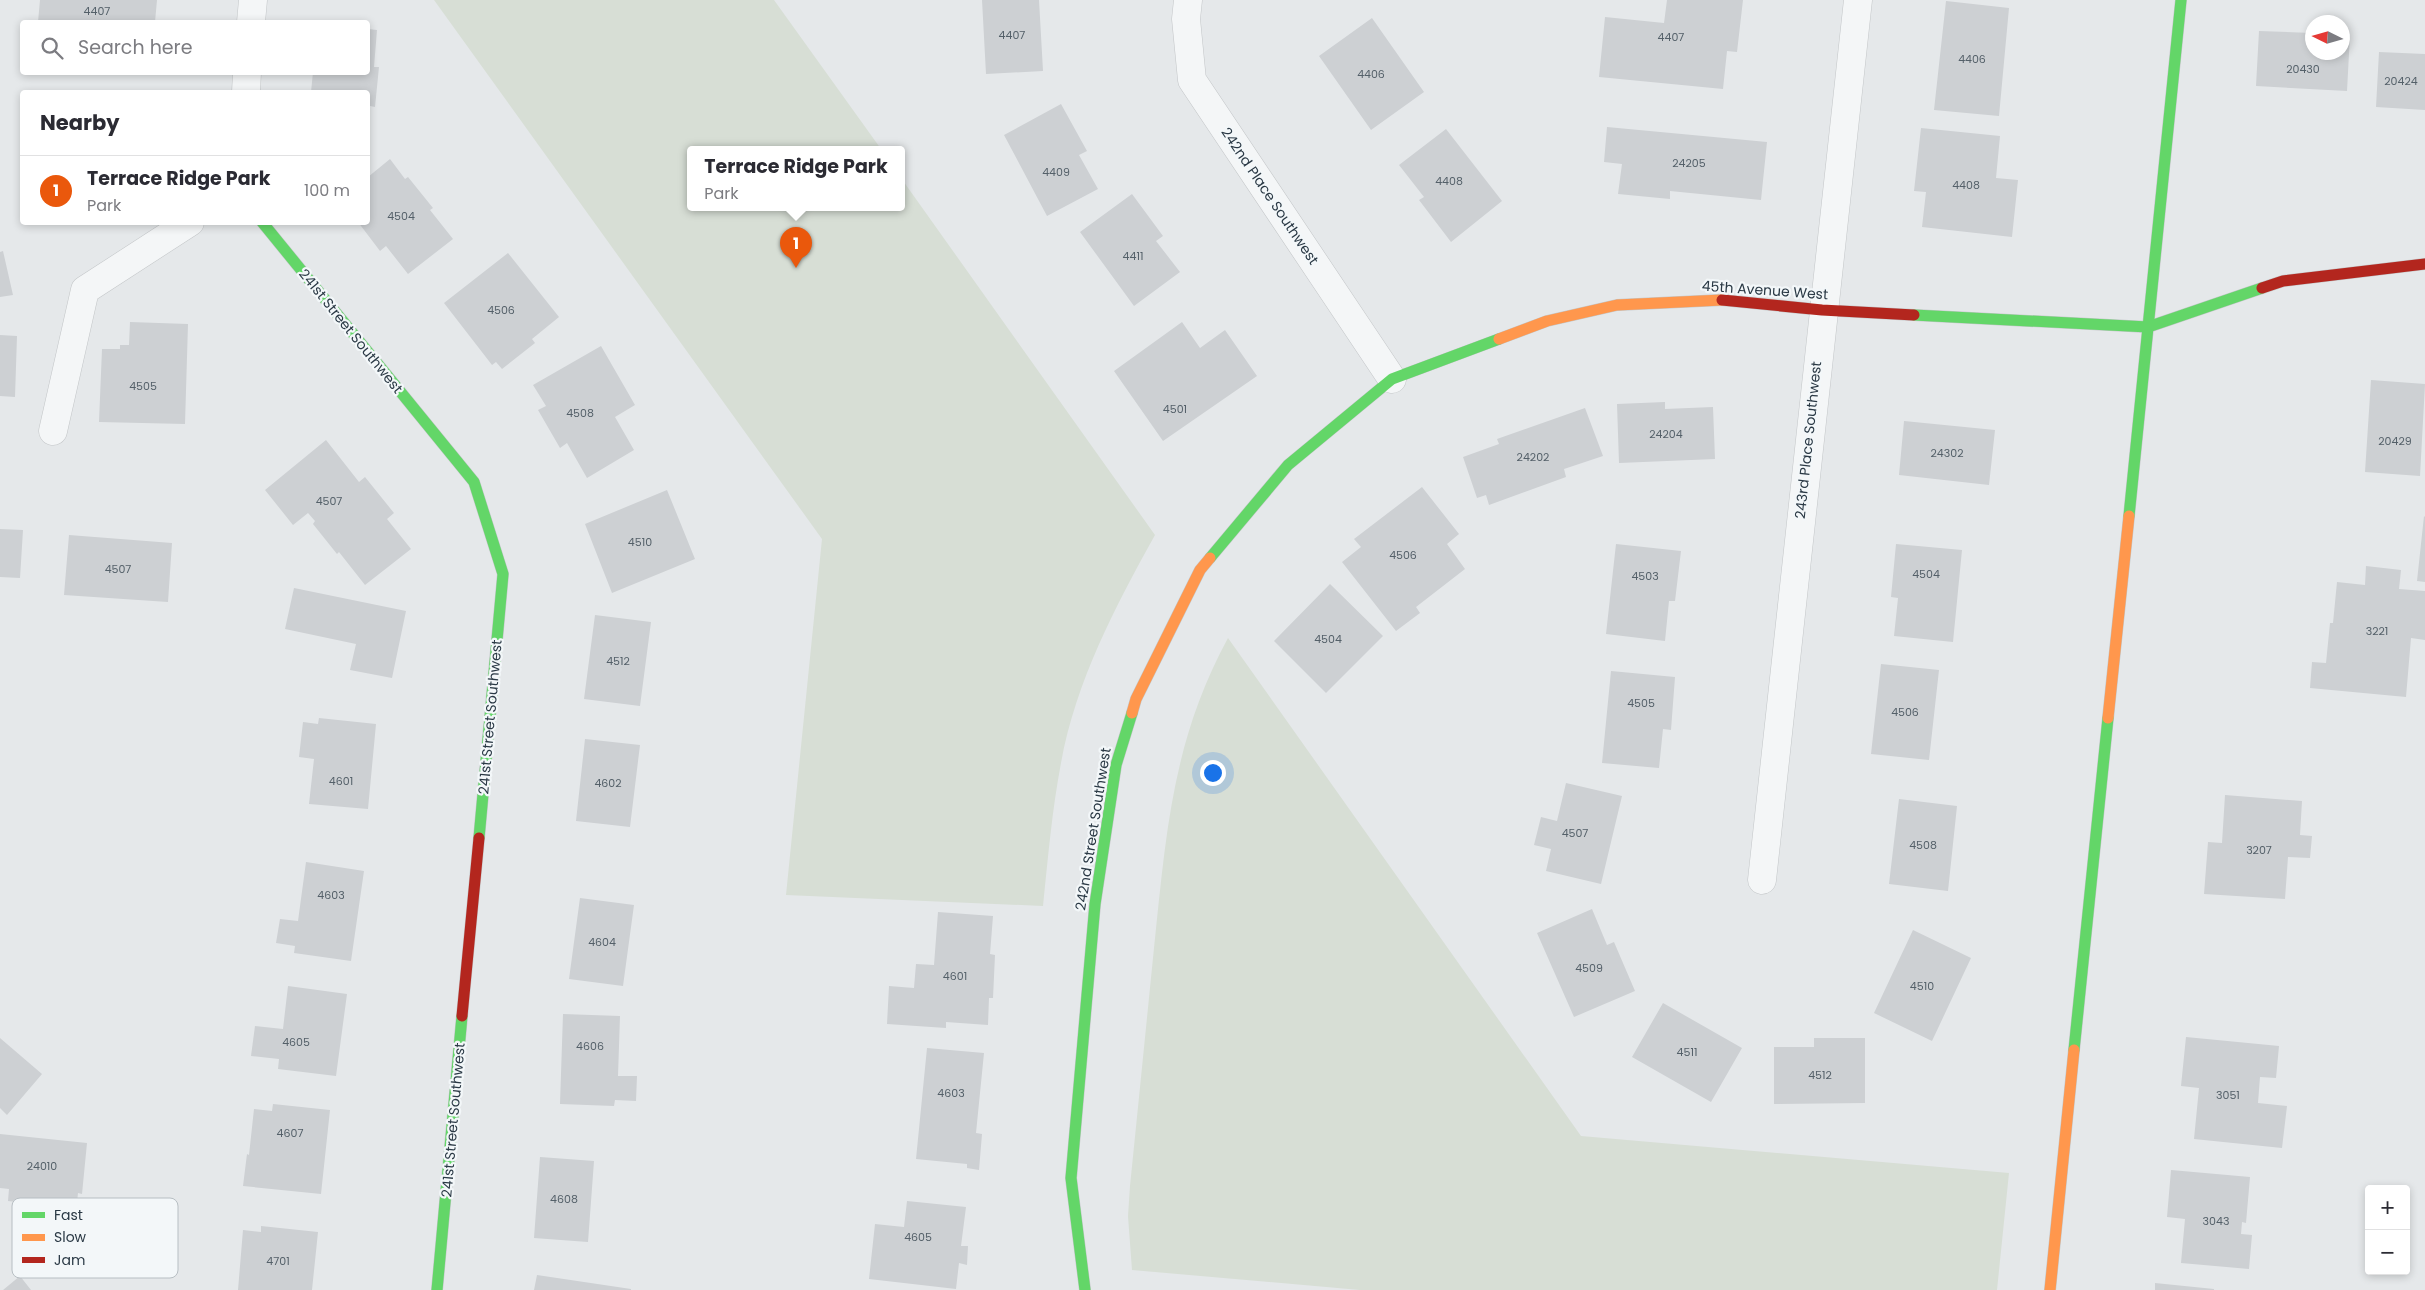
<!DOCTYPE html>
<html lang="en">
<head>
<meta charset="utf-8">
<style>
  :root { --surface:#fff; --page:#f2f2f3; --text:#2b2b33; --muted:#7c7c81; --line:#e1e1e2; --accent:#ea580c }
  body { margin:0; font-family:Poppins,sans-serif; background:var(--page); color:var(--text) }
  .controls { position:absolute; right:15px; bottom:15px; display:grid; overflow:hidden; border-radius:5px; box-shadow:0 2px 8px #0003 }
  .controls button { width:45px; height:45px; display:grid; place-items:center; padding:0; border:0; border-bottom:1px solid var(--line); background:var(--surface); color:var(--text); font:25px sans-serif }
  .compass { position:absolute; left:2305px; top:15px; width:45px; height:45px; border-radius:50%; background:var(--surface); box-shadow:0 2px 8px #0003; rotate:275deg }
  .you { position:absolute; left:1212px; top:772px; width:18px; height:18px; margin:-12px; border:4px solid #fff; border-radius:50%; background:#1a73e8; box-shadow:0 0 0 8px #1a73e833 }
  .badge { display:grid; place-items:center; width:32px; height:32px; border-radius:50%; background:var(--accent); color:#fff; font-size:16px; font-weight:700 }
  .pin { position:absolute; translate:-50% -41px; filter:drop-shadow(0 1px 2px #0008) }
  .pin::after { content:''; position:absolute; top:26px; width:18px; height:15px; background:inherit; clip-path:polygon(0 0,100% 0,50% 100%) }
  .popup { position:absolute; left:687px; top:146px; width:218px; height:65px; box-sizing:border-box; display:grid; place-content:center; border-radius:5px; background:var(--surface); filter:drop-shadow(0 1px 4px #0005); font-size:16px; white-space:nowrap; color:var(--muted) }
  .popup b { font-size:19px; color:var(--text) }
  .popup::after { content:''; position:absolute; left:50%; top:100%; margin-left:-10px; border:10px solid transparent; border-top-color:var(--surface) }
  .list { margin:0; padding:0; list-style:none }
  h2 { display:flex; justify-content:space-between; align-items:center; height:65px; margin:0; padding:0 20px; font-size:21px }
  h2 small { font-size:16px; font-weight:400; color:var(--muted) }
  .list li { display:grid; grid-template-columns:32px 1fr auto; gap:15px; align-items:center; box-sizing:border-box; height:70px; padding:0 20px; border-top:1px solid var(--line) }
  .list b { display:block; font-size:19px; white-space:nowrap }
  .list p { margin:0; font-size:16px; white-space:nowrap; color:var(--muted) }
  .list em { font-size:16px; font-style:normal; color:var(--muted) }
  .icon { flex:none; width:28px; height:28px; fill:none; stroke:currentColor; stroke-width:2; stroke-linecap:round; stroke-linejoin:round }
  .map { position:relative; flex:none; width:2425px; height:1290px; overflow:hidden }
  .search { position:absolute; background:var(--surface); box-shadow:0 2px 8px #0003; left:20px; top:20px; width:350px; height:55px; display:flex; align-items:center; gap:12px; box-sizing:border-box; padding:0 18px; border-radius:5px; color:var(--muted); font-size:19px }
  .panel { position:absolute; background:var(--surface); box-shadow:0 2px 8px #0003; left:20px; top:90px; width:350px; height:135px; border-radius:5px }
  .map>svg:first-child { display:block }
  .green { fill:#d7ded5 }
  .building { fill:#cdd0d3 }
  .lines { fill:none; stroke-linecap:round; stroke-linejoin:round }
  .street-casing { stroke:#c3c6c8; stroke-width:29 }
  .fast-casing { stroke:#c3c6c8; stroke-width:12 }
  .slow-casing { stroke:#c3c6c8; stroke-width:12 }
  .jam-casing { stroke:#c3c6c8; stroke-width:12 }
  .street { stroke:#f4f6f7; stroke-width:28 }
  .fast { stroke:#63d668; stroke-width:11 }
  .slow { stroke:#ff974d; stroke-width:11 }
  .jam { stroke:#b3261e; stroke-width:11 }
  .labels { text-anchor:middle; stroke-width:4.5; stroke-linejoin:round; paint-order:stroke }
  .number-label { font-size:11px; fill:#546069 }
  .street-label { font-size:14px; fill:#2a3945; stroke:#f3f7f9 }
  .key { fill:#f3f7f9; stroke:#b7bec3; stroke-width:1 }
  .key-label { font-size:14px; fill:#2a3945 }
</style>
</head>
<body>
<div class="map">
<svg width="2425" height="1290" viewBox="0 0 2425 1290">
  <rect width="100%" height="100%" fill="#e5e8ea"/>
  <path class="green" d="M434 0H774L881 149H691V207H901V178L1155 535C1115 607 1076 681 1061 763 1052 810 1048 858 1043 906L786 895 822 539Z
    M1228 638 1581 1136 2009 1173 1997 1290H1360L1132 1270 1128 1216 1130 1186C1138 1107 1146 1028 1154 948 1166 835 1172 741 1228 638Z"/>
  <path class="building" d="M40 0H157L155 22H38Z
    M982 0H1039L1043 71 986 74Z
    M1667 0H1743L1737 52 1727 51 1723 89 1599 77 1605 17 1664 23Z
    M1946 1 2009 8 1999 116 1934 110Z
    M1372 18 1424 92 1371 130 1319 56Z
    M368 29 377 30 374 67H379L375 107 370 106 369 123 368 92H311L313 72H368Z
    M2259 31 2312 33V52H2342V35H2350L2347 91 2256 86Z
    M2379 52 2425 54V110L2376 107Z
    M1061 104 1087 151 1079 155 1098 189 1047 216 1004 135Z
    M1607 127 1767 142 1761 200 1670 191V199L1618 194 1622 164 1604 162Z
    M1921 128 2000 136 1996 178 2018 180 2012 237 1922 227 1926 192 1914 191Z
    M1446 129 1502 201 1451 242 1419 200 1424 197 1399 165Z
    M390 159 405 179 408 177 433 208 430 210 453 239 408 274 386 246 380 251 358 222H368V177Z
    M1132 194 1163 236 1156 241 1180 272 1134 306 1080 232Z
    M3 251 13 295 0 297V252Z
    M508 253 559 317 532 339 535 343 502 369 496 362 492 365 444 303Z
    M130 322 188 324 185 424 99 422 102 349H120V345H129Z
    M1182 322 1200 348 1225 330 1257 376 1163 441 1114 371Z
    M0 335 17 336 15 397 0 396Z
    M601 346 635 405 615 417 634 450 587 478 567 443 560 448 538 410 546 406 533 385Z
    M2371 380 2425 384 2420 476 2365 472Z
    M1665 402V409L1713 407 1715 459 1619 463 1617 404Z
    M1585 408 1603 456 1564 469 1566 477 1489 505 1486 495 1477 498 1463 457 1499 444 1497 439Z
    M1904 421 1995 430 1989 485 1899 475Z
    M326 440 359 482 365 477 394 513 387 519 411 549 365 585 339 552 337 554 313 524 315 521 308 513 293 525 265 490Z
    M1422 487 1459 534 1447 544 1465 569 1416 607 1420 613 1396 631 1342 562 1361 547 1354 539Z
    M667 490 695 559 612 593 585 524Z
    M2424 516 2425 517V582L2417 581Z
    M0 529 23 530 20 578 0 577Z
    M69 535 172 543 168 602 64 595Z
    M1616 544 1681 551 1675 601H1669L1665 641 1606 634Z
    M1896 544 1962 550 1953 642 1894 636 1898 598 1891 597Z
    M2366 566 2401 570 2399 589 2425 591V640L2411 638 2406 697 2310 688 2312 662 2326 663 2330 623H2333L2337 582 2365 585Z
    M1330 584 1383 636 1326 693 1274 641Z
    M294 588 406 611 392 678 350 670 356 644 285 629Z
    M595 615 651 622 640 706 584 699Z
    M1881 664 1939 670 1929 760 1871 754Z
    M1611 671 1675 677 1671 730 1663 729 1659 768 1602 763Z
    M319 718 376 724 368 809 309 804 314 759 299 757 303 722 318 724Z
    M585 739 640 745 630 827 576 821Z
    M1566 783 1622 796 1601 884 1546 871 1551 849 1534 845 1541 817 1557 821Z
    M2225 795 2302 801 2300 835 2312 836 2310 858 2288 857 2285 899 2204 894 2208 842 2222 843Z
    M1899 799 1957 806 1948 891 1889 884Z
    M306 862 364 871 351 961 294 953 295 946 276 943 280 919 298 921Z
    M580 898 634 905 623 986 569 979Z
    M1592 909 1607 945 1614 942 1635 991 1574 1017 1537 933Z
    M938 912 993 916 990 954 995 955 993 998H989L988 1025 946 1022V1028L887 1024 889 986 914 988 916 964 934 965Z
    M1913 930 1971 958 1932 1041 1874 1013Z
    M288 986 347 994 336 1076 278 1069 279 1059 251 1056 255 1026 283 1029Z
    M1663 1003 1742 1048 1711 1102 1632 1057Z
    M563 1014 620 1016 618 1076H637L636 1101 615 1100 614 1106 560 1104Z
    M2186 1037 2279 1046 2276 1078 2260 1077 2258 1103 2287 1106 2282 1148 2194 1139 2199 1088 2181 1086Z
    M0 1038 42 1074 7 1115 0 1108Z
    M1814 1038H1865V1103L1774 1104V1047H1814Z
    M927 1048 984 1053 976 1133 982 1134 979 1170 967 1168V1164L916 1159Z
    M273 1104 330 1110 321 1194 243 1186 247 1154 249 1155 254 1109 272 1111Z
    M0 1134 87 1143 82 1194 78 1193 73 1239 13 1233 16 1202 8 1201 9 1189 0 1188Z
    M540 1157 594 1161 588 1242 534 1238Z
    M2171 1170 2250 1177 2246 1223 2242 1222 2241 1234 2252 1235 2249 1269 2181 1263 2185 1219 2167 1217Z
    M907 1201 966 1207 961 1246H968L967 1265 959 1263 956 1289 869 1279 875 1224 904 1227Z
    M261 1226 318 1232 312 1290H238L243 1230 261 1232Z
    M537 1275 631 1289V1290H534Z
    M20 1276 31 1290H3Z
    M2155 1283 2214 1289V1290H2155Z"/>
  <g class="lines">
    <defs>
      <path id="street" d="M1188 0 1186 19 1192 80 1392 379
        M251 22 253 0
        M246 92 247 72
        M53 431 85 290 190 222
        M1762 880 1858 0"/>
      <path id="fast" d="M262 222 474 482 503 574 479 838
        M1914 315 2148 327 2262 288
        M2129 516 2181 0
        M1210 558 1288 465 1392 379 1499 339
        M2074 1050 2108 718
        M437 1290 462 1016
        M1085 1290 1071 1178 1095 904 1116 765 1132 713"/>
      <path id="slow" d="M1499 339 1547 321 1617 305 1722 300
        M1132 713 1136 699 1200 570 1210 558
        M2108 718 2129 516
        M2050 1290 2074 1050"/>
      <path id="jam" d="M2262 288 2283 281 2425 264
        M1722 300 1822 310 1914 315
        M462 1016 479 838"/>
    </defs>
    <use href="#street" class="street-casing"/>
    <use href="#fast" class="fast-casing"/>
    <use href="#slow" class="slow-casing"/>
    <use href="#jam" class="jam-casing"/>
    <use href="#street" class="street"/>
    <use href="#fast" class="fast"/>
    <use href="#slow" class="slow"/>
    <use href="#jam" class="jam"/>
  </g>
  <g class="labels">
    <g class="number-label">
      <text x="97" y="15">4407</text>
      <text x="1012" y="39">4407</text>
      <text x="1671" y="41">4407</text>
      <text x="1972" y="63">4406</text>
      <text x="2303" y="73">20430</text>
      <text x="1371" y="78">4406</text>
      <text x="2401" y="85">20424</text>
      <text x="1689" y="167">24205</text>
      <text x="1056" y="176">4409</text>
      <text x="1449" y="185">4408</text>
      <text x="1966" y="189">4408</text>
      <text x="401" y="220">4504</text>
      <text x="1133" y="260">4411</text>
      <text x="501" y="314">4506</text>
      <text x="143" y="390">4505</text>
      <text x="1175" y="413">4501</text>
      <text x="580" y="417">4508</text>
      <text x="1666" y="438">24204</text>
      <text x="2395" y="445">20429</text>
      <text x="1947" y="457">24302</text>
      <text x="1533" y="461">24202</text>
      <text x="329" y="505">4507</text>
      <text x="640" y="546">4510</text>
      <text x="1403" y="559">4506</text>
      <text x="118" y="573">4507</text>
      <text x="1926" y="578">4504</text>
      <text x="1645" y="580">4503</text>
      <text x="2377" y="635">3221</text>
      <text x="1328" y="643">4504</text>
      <text x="618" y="665">4512</text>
      <text x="1641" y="707">4505</text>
      <text x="1905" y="716">4506</text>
      <text x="341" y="785">4601</text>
      <text x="608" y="787">4602</text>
      <text x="1575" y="837">4507</text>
      <text x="1923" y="849">4508</text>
      <text x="2259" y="854">3207</text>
      <text x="331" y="899">4603</text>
      <text x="602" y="946">4604</text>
      <text x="1589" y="972">4509</text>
      <text x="955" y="980">4601</text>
      <text x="1922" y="990">4510</text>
      <text x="296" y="1046">4605</text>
      <text x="590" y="1050">4606</text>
      <text x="1687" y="1056">4511</text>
      <text x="1820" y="1079">4512</text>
      <text x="951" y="1097">4603</text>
      <text x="2228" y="1099">3051</text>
      <text x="290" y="1137">4607</text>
      <text x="42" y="1170">24010</text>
      <text x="564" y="1203">4608</text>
      <text x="2216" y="1225">3043</text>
      <text x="918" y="1241">4605</text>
      <text x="278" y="1265">4701</text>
    </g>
    <g class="street-label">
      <text transform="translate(1270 196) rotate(56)" y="5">242nd Place Southwest</text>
      <text transform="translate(1765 290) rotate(4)" y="5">45th Avenue West</text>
      <text transform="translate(351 331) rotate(51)" y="5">241st Street Southwest</text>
      <text transform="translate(1808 440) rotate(-84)" y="5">243rd Place Southwest</text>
      <text transform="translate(490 717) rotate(-85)" y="5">241st Street Southwest</text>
      <text transform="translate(1093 829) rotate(-81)" y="5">242nd Street Southwest</text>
      <text transform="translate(453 1120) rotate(-85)" y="5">241st Street Southwest</text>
    </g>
  </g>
  <rect x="12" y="1198" width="166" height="80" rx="8" class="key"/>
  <rect x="22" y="1212" width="23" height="6" fill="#63d668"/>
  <rect x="22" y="1234" width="23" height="7" fill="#ff974d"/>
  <rect x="22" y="1257" width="23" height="6" fill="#b3261e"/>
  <g class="key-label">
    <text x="54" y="1220">Fast</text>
    <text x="54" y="1242">Slow</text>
    <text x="54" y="1265">Jam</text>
  </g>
</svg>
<div class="controls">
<button>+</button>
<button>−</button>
</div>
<svg class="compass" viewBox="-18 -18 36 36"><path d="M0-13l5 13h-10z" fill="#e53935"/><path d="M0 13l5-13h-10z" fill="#7c7c81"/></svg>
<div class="you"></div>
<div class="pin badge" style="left:796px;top:268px">1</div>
<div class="popup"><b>Terrace Ridge Park</b>Park</div>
<div class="search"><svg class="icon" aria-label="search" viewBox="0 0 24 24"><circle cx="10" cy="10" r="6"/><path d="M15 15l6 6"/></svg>Search here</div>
<section class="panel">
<h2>Nearby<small></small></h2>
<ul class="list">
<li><span class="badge">1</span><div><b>Terrace Ridge Park</b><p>Park</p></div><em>100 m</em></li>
</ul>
</section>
</div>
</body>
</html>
